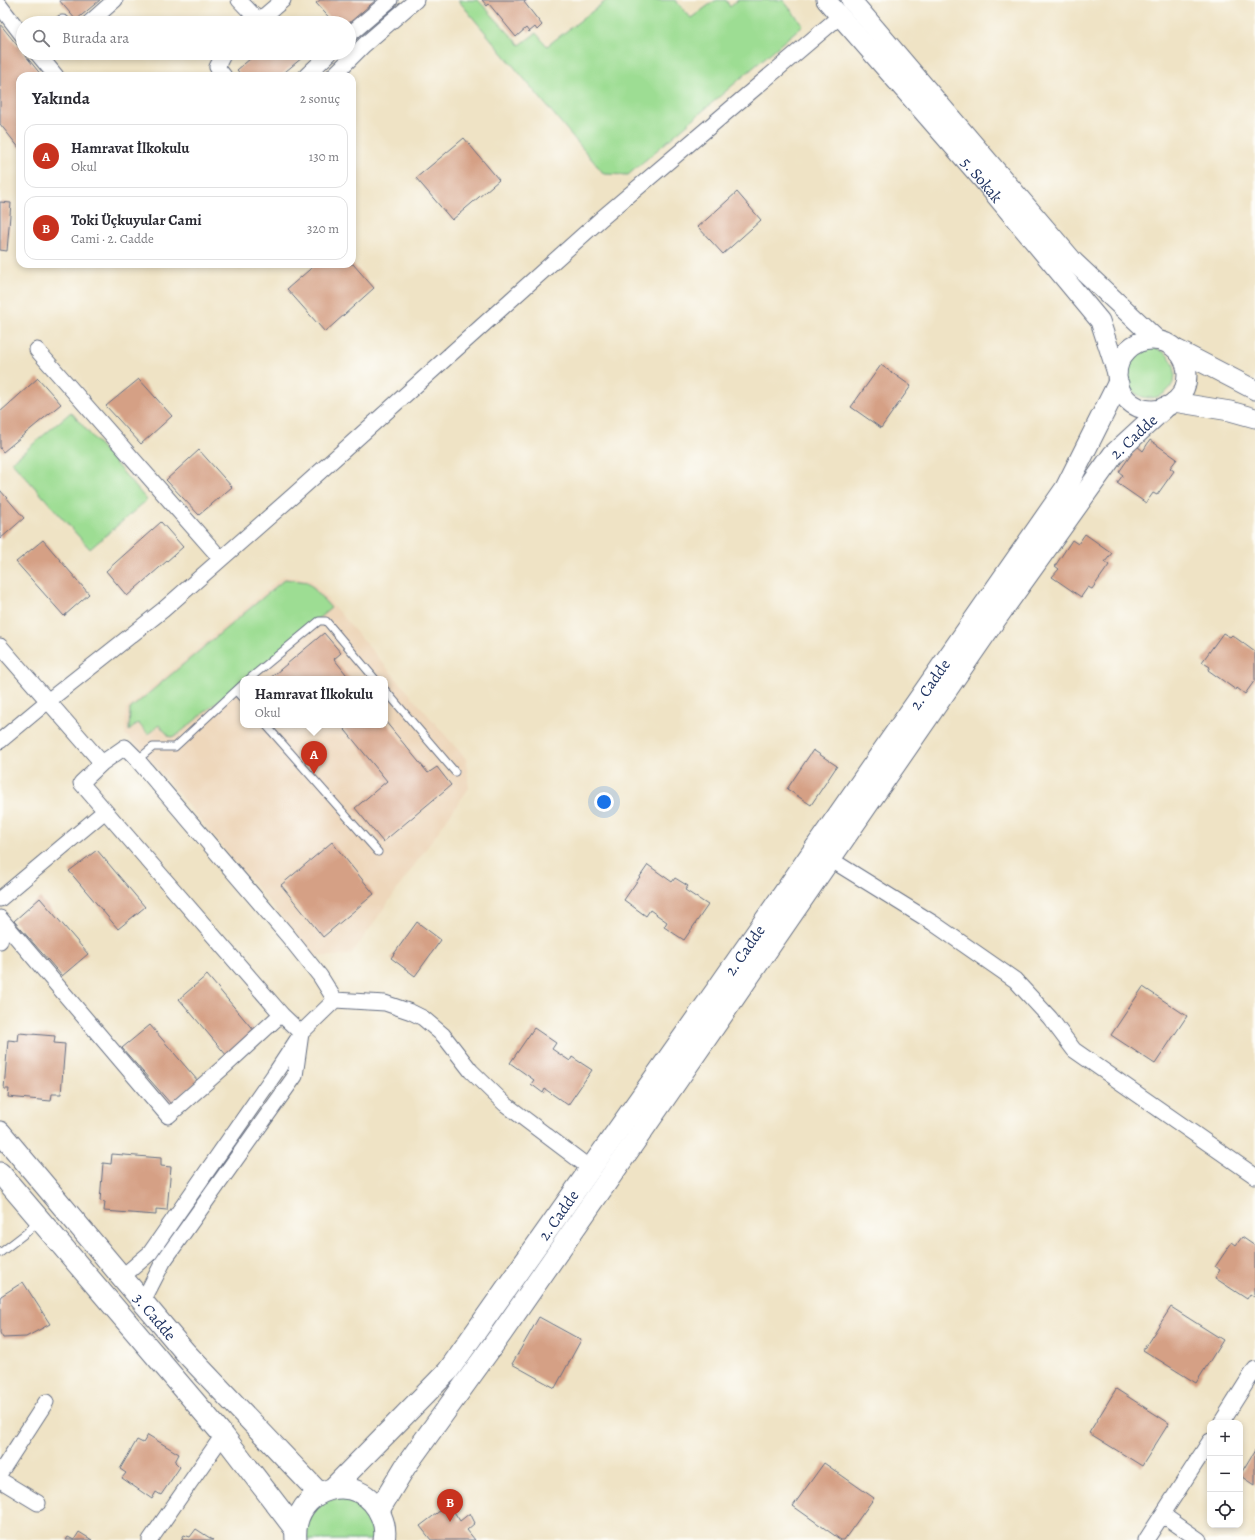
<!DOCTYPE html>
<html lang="tr">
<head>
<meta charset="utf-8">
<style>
  :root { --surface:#fff; --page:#f2f2f3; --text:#2b2b33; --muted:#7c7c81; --line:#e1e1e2; --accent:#c8321e }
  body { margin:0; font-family:Alegreya,serif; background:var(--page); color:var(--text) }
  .controls { position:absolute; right:12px; bottom:12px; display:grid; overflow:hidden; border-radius:8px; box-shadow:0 2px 6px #0003 }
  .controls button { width:36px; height:36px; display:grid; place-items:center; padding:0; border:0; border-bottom:1px solid var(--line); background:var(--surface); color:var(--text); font:20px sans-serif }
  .you { position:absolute; left:604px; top:802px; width:14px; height:14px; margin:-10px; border:3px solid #fff; border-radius:50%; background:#1a73e8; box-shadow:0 0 0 6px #1a73e833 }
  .badge { display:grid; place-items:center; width:26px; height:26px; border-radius:50%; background:var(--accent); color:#fff; font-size:13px; font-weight:700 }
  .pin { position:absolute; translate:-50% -33px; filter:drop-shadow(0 1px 2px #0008) }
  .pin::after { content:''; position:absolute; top:21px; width:14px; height:12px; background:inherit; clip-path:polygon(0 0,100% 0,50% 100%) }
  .popup { position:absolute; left:240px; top:676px; width:148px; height:52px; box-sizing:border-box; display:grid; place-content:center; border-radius:8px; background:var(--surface); filter:drop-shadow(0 1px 3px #0005); font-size:13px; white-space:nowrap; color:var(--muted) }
  .popup b { font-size:15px; color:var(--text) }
  .popup::after { content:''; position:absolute; left:50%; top:100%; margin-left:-8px; border:8px solid transparent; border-top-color:var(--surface) }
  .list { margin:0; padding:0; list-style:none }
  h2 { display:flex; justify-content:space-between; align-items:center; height:52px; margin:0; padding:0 16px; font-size:17px }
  h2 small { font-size:13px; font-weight:400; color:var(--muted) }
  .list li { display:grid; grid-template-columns:26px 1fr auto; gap:12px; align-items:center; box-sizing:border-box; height:64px; margin:0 8px 8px; padding:0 8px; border:1px solid var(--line); border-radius:12px }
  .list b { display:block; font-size:15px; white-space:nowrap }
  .list p { margin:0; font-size:13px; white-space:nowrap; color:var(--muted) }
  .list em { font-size:13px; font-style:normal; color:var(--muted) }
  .icon { flex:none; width:22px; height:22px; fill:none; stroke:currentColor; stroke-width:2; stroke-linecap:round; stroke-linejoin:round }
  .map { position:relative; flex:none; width:1255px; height:1540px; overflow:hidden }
  .search { position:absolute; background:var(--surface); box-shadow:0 2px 6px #0003; left:16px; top:16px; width:340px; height:44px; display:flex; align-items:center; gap:10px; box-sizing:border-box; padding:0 14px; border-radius:22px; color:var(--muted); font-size:15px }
  .panel { position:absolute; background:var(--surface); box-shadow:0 2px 6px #0003; left:16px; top:72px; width:340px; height:196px; border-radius:12px }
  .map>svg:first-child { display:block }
  .built { fill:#eed7bb; fill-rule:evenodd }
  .green { fill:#9ddd93; stroke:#5c8678 }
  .building { fill:#d5a085 }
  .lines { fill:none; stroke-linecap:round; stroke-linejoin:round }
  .service-casing { stroke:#656e82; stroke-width:9 }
  .minor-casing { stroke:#656e82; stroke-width:17 }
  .tertiary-casing { stroke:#656e82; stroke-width:21 }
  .secondary-casing { stroke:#656e82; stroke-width:23 }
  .service { stroke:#fff; stroke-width:7 }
  .minor { stroke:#fff; stroke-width:15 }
  .tertiary { stroke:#fff; stroke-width:19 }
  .secondary { stroke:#fff; stroke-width:21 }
  .labels { text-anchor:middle; stroke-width:3.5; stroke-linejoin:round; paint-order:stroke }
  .street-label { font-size:16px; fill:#1b2f5e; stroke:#fdfcf7 }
</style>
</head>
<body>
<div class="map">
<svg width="1255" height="1540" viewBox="0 0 1255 1540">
  <rect width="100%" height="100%" fill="#fdfcf7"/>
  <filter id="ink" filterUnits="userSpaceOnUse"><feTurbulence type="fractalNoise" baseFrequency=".025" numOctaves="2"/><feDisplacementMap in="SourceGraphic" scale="8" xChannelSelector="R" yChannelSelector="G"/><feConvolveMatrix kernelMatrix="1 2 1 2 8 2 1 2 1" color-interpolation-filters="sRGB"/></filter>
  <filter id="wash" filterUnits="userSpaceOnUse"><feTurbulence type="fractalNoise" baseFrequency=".012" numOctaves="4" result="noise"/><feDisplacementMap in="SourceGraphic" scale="16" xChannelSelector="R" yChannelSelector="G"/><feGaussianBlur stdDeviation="0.9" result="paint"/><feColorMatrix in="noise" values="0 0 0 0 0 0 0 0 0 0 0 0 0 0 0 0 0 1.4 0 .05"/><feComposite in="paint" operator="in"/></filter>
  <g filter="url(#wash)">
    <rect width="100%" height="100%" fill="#efe3c5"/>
    <path class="built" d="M283 576 310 579 466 759 469 788 351 955 315 957 148 758 125 734 126 709ZM243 679H385V725H243Z"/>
    <path class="green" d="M458 0H478L520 45 536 33 547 46 607 0H675L691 18 713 2 717 0H726L730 7 738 0H783L803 25 628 175 604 174Z
      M1125 373a25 25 0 1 1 50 0a25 25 0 1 1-50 0Z
      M71 412 147 500 90 549 12 462Z
      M285 579 308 582 331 608 176 736 170 737 159 725 148 734 138 723 129 731 130 709Z
      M345 1497 364 1506 375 1525 374 1540H307C305 1526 309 1509 323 1502 329 1499 338 1499 345 1497Z"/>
    <g id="blocks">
      <path class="building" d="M59 0H100L76 20Z
        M320 0H376L349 23H334L316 3Z
        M482 0H527L524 2 542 25 537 30 535 27 529 32 526 28 516 37 489 4 487 6Z
        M0 24 42 76H20V149L0 124Z
        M257 53H308L280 76H242L237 70Z
        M464 138 499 180 452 220 416 178Z
        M737 192 761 220 723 254 698 227Z
        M0 202 11 203 7 251 0 250Z
        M316 264H353L374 288 325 332 287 289Z
        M881 365 911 386 881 428 851 407Z
        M38 378 61 404 3 452 0 448V412Z
        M139 379 172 416 141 444 106 406Z
        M1150 440 1177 459 1170 468 1174 471 1157 495 1153 493 1146 503 1117 483 1123 475 1119 472 1137 446 1143 451Z
        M199 450 232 487 199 515 166 480Z
        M0 490 24 518 0 539Z
        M161 522 183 547 127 596 106 571Z
        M1085 534 1112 553 1105 562 1109 565 1092 589 1088 587 1081 597 1052 577 1059 569 1055 566 1072 540 1078 544Z
        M43 540 89 594 64 616 16 562Z
        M324 633 341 653 334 659 350 679H269Z
        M1223 633 1230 637 1232 635 1255 652V680L1245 694 1237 688 1236 690 1208 670 1210 667 1202 662Z
        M385 721 428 773 437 767 451 785 383 842 355 808 387 781 341 725H385Z
        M813 750 837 766 811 805 787 789Z
        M332 842 374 894 323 937 281 885Z
        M97 850 145 907 118 929 69 871Z
        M648 865 672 882 675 878 688 886 685 890 708 905 684 940 664 927 667 922 650 910 646 916 624 900Z
        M40 898 88 954 62 976 14 921Z
        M417 922 441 940 415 976 391 958Z
        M207 975 255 1032 227 1056 179 999Z
        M1143 987 1187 1016 1155 1064 1111 1035Z
        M150 1025 198 1081 171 1104 122 1048Z
        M534 1028 556 1043 552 1049 570 1061 572 1057 592 1070 568 1105 545 1089 543 1093 531 1084 534 1080 510 1063Z
        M19 1033 55 1036 54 1043 65 1044 61 1094H52L51 1101 8 1097 9 1089H4L8 1040 18 1041Z
        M112 1154 161 1158V1166L171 1167 167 1210 156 1209V1215L104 1211 105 1202 100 1201 103 1163 111 1164Z
        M1242 1237 1255 1246V1295L1254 1297 1250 1294 1247 1299 1215 1278 1220 1270 1215 1267 1232 1242 1236 1245Z
        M23 1282 50 1324 26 1337 3 1338 0 1333V1298L1 1296Z
        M1171 1307 1223 1340 1196 1383 1143 1350Z
        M539 1317 581 1340 555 1388 512 1364Z
        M1116 1389 1169 1423 1142 1466 1089 1433Z
        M148 1435 179 1454 175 1462 180 1467 161 1495 156 1492 152 1499 122 1478 126 1473 120 1469 137 1440 143 1443Z
        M1255 1450V1485L1240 1475Z
        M824 1463 874 1498 844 1540H841L793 1506Z
        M449 1504 460 1521 470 1513 475 1523 467 1530 475 1540H431L420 1526Z
        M196 1529 213 1540H181L184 1535 190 1537Z
        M79 1532 92 1540H66L68 1537 74 1540Z"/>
    </g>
  </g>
  <g filter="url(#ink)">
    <use href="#blocks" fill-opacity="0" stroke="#656e82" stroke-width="1"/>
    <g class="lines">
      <defs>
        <path id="service" d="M249 679 319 621H326L375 679
          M385 690 455 772
          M236 691 243 699
          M266 725 378 852
          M137 760 153 747H175L243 684
          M0 1253 26 1233 38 1221"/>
        <path id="minor" d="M239 0 259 21
          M0 6 23 36
          M62 23H63
          M89 23 115 0
          M256 23 283 0
          M349 35 390 0
          M37 53 56 76
          M224 76 217 67 224 53
          M306 76 330 53
          M333 76 364 45 416 0
          M37 350 221 559
          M0 646 102 763
          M0 741 48 701 163 610 294 495 602 218 840 16
          M125 747 134 756 288 936 320 976 335 1000 301 1033 282 1015 81 783 102 763Z
          M830 859 933 923 1015 980 1050 1018 1074 1050 1255 1176
          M0 899 105 811
          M0 918 168 1116 226 1065 275 1020
          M0 941 4 923
          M335 1000 385 1003 411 1012 423 1018 443 1035 471 1071 505 1104 591 1169
          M122 1277 150 1253 276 1072 299 1037
          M143 1301 163 1262 295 1076 301 1033
          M1221 1423 1255 1369
          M0 1473 46 1402
          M0 1480 38 1503
          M1163 1515 1199 1540
          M150 1540 223 1435
          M1146 1540 1210 1441"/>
        <g id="tertiary">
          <path id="s1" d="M826 0 982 179 1100 321 1117 373"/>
          <path d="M851 0 1074 262 1157 340"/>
          <circle cx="1152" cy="375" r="35"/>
          <path d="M1178 350 1255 390"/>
          <path d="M1174 402 1230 411 1255 418"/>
        </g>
        <g id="secondary">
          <path id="s2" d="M0 1132 185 1352 319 1493"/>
          <path d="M0 1173 223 1435 295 1529"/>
          <path id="s3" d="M333 1488 448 1371 720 985 1066 488 1118 384"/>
          <path id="s4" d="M379 1510 405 1467 501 1334 665 1098 992 624 1113 455 1164 408"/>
          <path d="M296 1540C291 1486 361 1468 381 1516 384 1523 386 1532 384 1540"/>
        </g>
      </defs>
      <use href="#service" class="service-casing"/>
      <use href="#minor" class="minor-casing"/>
      <use href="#tertiary" class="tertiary-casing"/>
      <use href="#secondary" class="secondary-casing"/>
      <use href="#service" class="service"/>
      <use href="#minor" class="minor"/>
      <use href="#tertiary" class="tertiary"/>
      <use href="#secondary" class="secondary"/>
    </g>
  </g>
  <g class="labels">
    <g class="street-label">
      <text dy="6" stroke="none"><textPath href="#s1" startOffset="238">5. Sokak</textPath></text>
      <text dy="6" stroke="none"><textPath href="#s4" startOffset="1313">2. Cadde</textPath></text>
      <text dy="6" stroke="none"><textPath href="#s3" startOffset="1003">2. Cadde</textPath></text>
      <text dy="6" stroke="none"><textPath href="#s3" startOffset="679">2. Cadde</textPath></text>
      <text dy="6" stroke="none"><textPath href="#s3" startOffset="355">2. Cadde</textPath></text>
      <text dy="6" stroke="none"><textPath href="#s2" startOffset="241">3. Cadde</textPath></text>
    </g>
  </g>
</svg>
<div class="controls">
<button>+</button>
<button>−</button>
<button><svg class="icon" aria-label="locate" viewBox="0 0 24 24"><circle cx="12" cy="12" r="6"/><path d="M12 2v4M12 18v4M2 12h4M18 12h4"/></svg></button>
</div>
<div class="you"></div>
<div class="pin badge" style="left:314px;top:774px">A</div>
<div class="popup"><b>Hamravat İlkokulu</b>Okul</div>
<div class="pin badge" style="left:450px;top:1522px">B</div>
<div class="search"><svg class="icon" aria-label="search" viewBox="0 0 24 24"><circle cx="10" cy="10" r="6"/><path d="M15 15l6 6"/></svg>Burada ara</div>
<section class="panel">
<h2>Yakında<small>2 sonuç</small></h2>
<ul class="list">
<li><span class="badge">A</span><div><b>Hamravat İlkokulu</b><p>Okul</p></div><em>130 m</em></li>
<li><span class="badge">B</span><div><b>Toki Üçkuyular Cami</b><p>Cami · 2. Cadde</p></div><em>320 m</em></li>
</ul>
</section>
</div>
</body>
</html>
